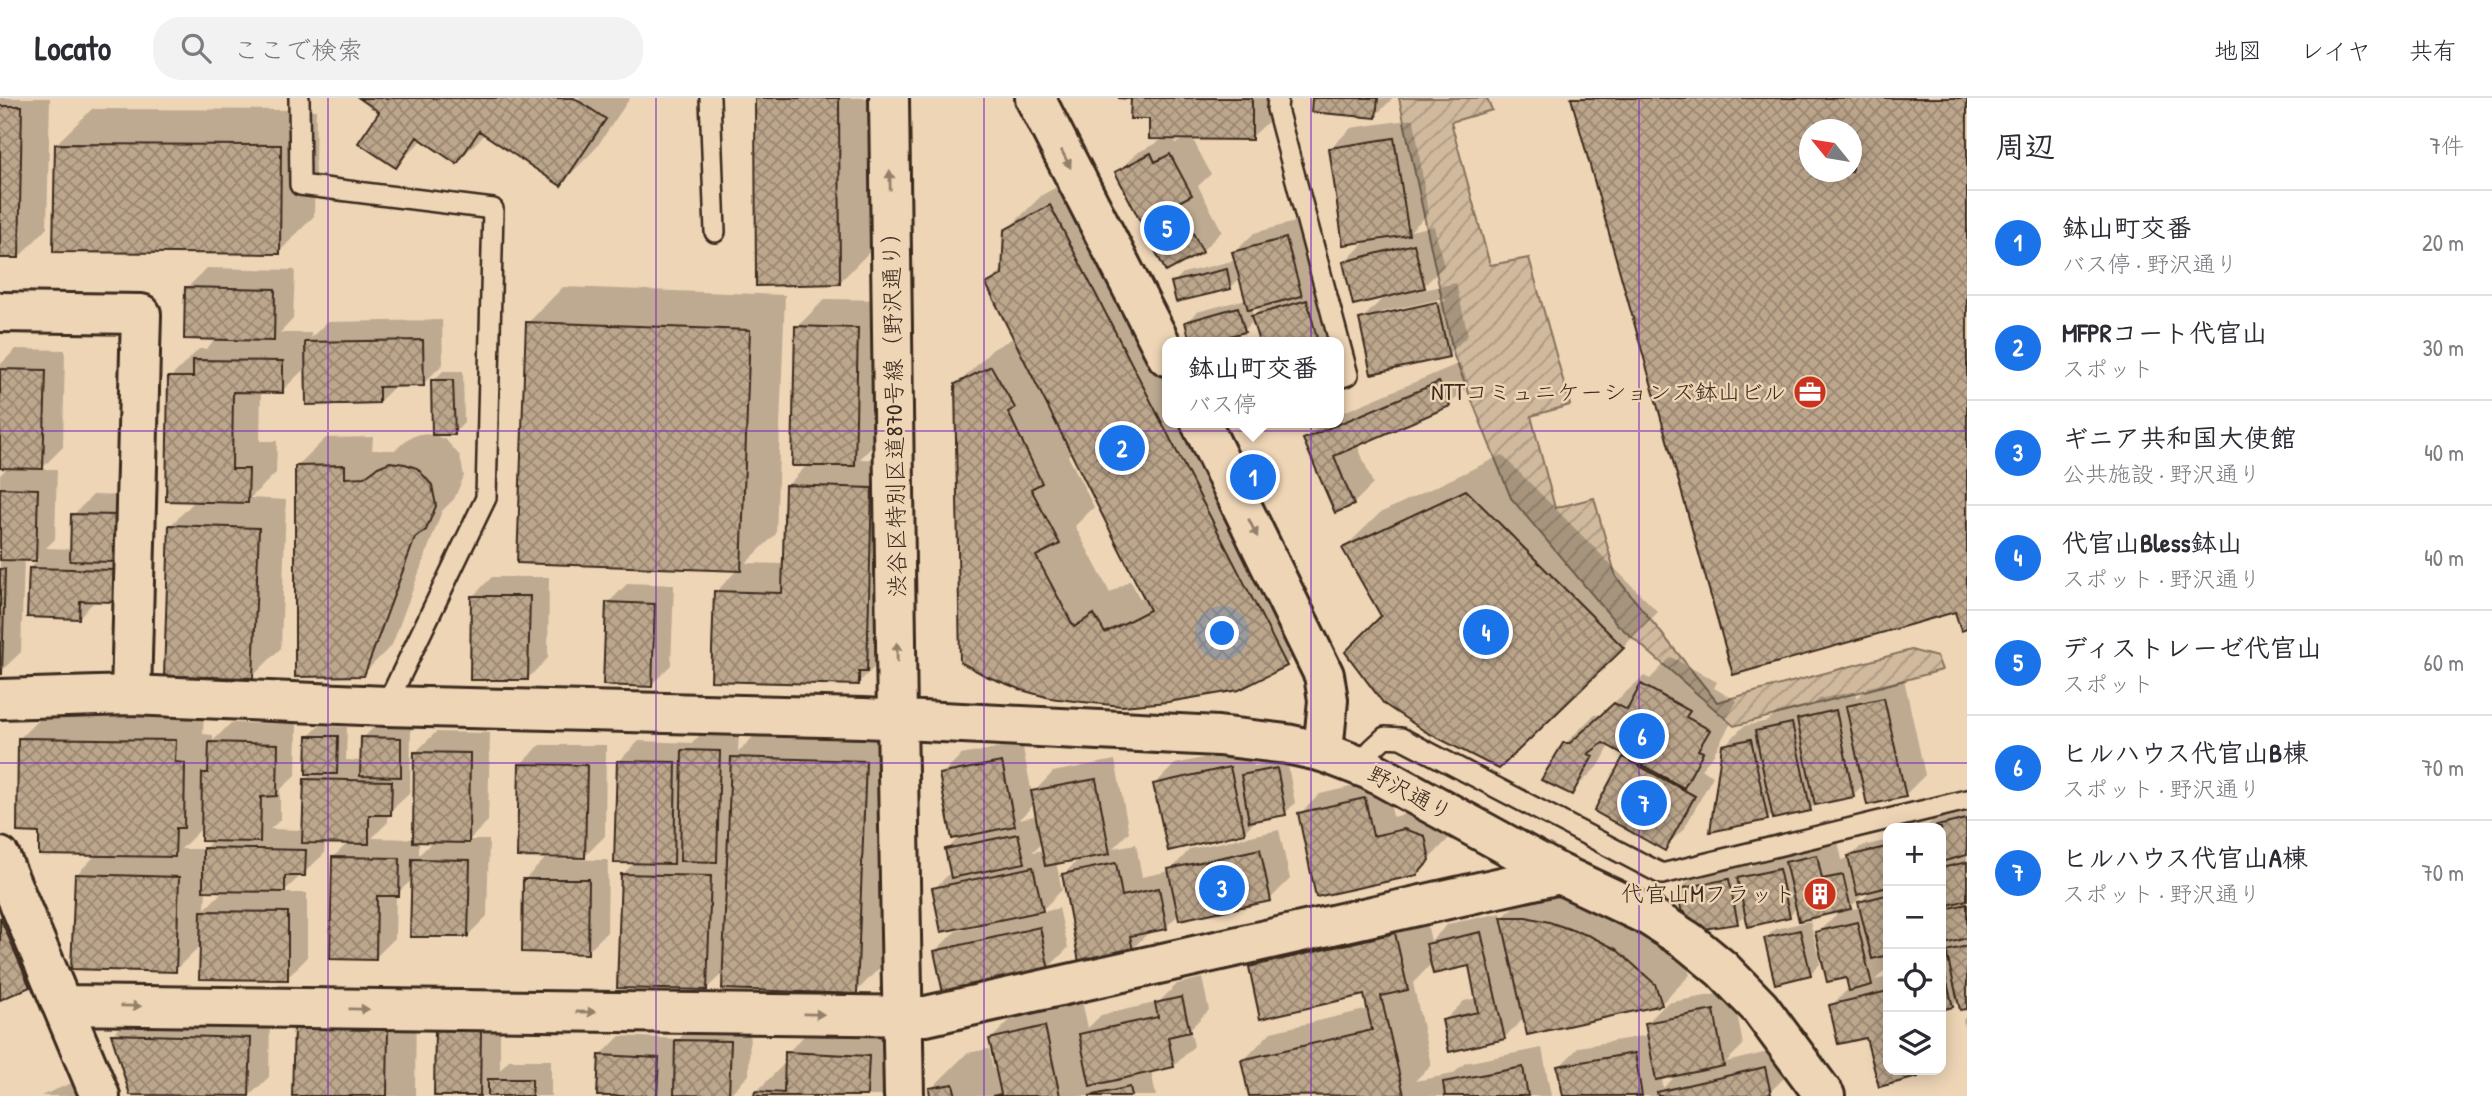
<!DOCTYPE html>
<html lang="ja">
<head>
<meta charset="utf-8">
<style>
  :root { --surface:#fff; --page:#f2f2f3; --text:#2b2b33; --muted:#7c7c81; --line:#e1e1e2; --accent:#1a73e8 }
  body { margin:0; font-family:"Patrick Hand","Klee One",sans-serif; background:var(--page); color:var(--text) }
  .controls { position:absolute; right:21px; bottom:21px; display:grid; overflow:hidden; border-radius:14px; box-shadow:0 4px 18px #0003 }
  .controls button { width:63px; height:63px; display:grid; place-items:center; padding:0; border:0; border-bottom:2px solid var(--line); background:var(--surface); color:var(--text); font:35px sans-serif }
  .compass { position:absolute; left:1799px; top:21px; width:63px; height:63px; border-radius:50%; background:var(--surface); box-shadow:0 4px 18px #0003; rotate:300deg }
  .you { position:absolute; left:1223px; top:536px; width:24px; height:24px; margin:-18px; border:5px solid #fff; border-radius:50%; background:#1a73e8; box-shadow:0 0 0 10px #1a73e833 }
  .badge { display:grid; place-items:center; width:46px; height:46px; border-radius:50%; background:var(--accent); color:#fff; font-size:23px; font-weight:700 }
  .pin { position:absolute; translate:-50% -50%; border:4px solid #fff; box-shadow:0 2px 7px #0006 }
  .popup { position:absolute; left:1162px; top:239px; width:182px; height:91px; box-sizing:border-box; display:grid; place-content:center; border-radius:14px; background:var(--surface); filter:drop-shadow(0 2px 5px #0005); font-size:23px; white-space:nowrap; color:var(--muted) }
  .popup b { font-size:26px; color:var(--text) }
  .popup::after { content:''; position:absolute; left:50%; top:100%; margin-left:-14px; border:14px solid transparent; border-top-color:var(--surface) }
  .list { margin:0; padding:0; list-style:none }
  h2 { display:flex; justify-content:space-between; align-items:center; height:91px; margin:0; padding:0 28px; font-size:30px }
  h2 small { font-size:23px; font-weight:400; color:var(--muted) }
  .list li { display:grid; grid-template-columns:46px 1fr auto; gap:21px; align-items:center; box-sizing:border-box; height:105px; padding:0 28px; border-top:2px solid var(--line) }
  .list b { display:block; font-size:26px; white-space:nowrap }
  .list p { margin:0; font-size:23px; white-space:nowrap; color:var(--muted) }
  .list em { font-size:23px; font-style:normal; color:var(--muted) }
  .icon { flex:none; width:38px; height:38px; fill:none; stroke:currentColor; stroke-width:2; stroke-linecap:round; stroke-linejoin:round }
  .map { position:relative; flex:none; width:1967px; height:998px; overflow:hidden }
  header { display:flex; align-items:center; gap:42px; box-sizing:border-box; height:98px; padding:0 35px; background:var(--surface); border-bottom:2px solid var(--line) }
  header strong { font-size:33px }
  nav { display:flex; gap:38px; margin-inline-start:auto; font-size:24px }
  .search { width:490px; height:63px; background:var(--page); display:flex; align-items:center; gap:18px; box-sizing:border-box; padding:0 24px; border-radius:28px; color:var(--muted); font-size:26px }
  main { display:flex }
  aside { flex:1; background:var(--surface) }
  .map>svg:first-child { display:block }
  .garden { fill:url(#garden-furrows); stroke:#86725e; stroke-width:2 }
  .shadow { fill:#0003; fill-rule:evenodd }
  .building { fill:url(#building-cross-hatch); stroke:#3b2a1e; stroke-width:2; fill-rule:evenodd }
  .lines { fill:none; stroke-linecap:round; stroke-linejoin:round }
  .lane-casing { stroke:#3b2a1e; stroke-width:24 }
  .street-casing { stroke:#3b2a1e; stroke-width:44 }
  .secondary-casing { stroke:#3b2a1e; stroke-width:44 }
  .lane { stroke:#eed5b6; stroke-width:19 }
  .street { stroke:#eed5b6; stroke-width:38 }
  .secondary { stroke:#eed5b6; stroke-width:38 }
  .oneway { fill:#94806a }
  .grid { fill:none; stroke:#7b2cbf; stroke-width:2; stroke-opacity:0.55 }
  .labels { text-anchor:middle; stroke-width:5; stroke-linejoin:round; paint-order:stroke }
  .poi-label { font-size:23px; fill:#3b2a1e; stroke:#eed5b6; text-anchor:end }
  .street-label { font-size:23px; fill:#3b2a1e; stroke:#eed5b6 }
</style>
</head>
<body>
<header>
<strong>Locato</strong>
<div class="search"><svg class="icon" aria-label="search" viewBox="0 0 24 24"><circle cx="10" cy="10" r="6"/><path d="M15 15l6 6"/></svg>ここで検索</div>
<nav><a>地図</a><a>レイヤ</a><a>共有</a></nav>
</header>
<main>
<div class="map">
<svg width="1967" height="998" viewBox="0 0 1967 998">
  <defs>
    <pattern id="garden-furrows" width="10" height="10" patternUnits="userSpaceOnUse" patternTransform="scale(1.75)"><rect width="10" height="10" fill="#d0b99d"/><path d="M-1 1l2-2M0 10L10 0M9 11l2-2" fill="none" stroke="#aa977f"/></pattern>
    <pattern id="building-cross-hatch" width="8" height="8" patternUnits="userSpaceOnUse" patternTransform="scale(1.75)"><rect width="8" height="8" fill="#bca68c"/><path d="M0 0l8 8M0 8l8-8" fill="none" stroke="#9a8772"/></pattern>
  </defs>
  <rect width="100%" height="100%" fill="#eed5b6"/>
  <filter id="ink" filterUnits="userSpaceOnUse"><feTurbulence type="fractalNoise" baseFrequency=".0143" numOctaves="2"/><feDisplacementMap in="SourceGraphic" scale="14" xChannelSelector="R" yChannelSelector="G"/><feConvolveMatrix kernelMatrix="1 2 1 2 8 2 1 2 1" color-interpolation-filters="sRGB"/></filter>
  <g filter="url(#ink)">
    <path class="garden" d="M1399 0H1487L1492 12 1451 24 1490 167 1529 160 1570 307 1531 318 1555 410 1594 400 1616 479 1717 604 1911 552 1937 559 1942 572 1734 628 1617 526 1511 400 1454 258Z"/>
    <path class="shadow" d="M0 0H50L47 130 19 159 0 158Z
      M362 0H630L596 50 561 86 486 35 457 64 423 41 396 68 381 13Z
      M757 0H874V149L839 185Z
      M1132 0H1280V12L1251 40H1192L1211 76 1198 88 1222 133 1202 153 1117 75 1137 55 1166 40 1151 19ZM1173 40H1186L1176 45Z
      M1314 0H1393L1375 18Z
      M1572 0H1967V529L1957 512ZM1810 32H1852V74H1810Z
      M92 11 316 12 314 118 279 154 56 46Z
      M1414 21 1428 116 1410 133 1434 128 1444 168 1419 193 1456 185 1468 237 1448 257 1361 222 1385 198 1345 164 1367 142 1331 50 1351 30ZM1445 200 1446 203 1381 218V214Z
      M1086 73 1167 244V325H1215L1321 531 1286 566 1050 598 957 287 993 251 1015 239 988 186 1004 170 1006 133 1042 97ZM1072 353 1146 498 1140 501 1130 482 1110 495 1075 428 1094 409 1068 358Z
      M1306 121 1321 177 1309 188 1327 183 1331 244H1260L1254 222 1244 233 1202 244H1192L1187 224 1197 214 1246 201 1241 179 1231 189 1173 185 1183 175 1236 162 1234 155 1254 135ZM1265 206 1256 216 1253 219 1251 210Z
      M207 170 295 172 293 221 280 235H311V240L327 224 442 222 443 266 423 286 396 287 379 304 307 268 282 293H261L260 343H277L276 375 250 400 286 402 281 550 253 578 171 427 196 402 170 280 199 251H206L217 240 187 190Z
      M563 189 785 197 776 436 746 465 784 466 787 388 808 366 797 229 825 201 886 202 883 338 860 361 900 362 887 557 858 585 716 494 738 471 528 225Z
      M16 251 65 252 63 349 41 371H57L55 441 46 450 72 451 73 417 93 397 137 398 133 482 113 502H96L79 519 30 470 39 461H24L21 554 0 574V377L9 368H0V267Z
      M1460 265 1469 287 1449 307 1357 346 1373 386 1353 406 1305 342 1322 325H1339V316Z
      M443 273H463L464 325 454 335 433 283Z
      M420 336 434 337 446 342 460 358 464 378 454 401 442 413 392 547 363 576 297 368 326 340 373 339 372 352H395L409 340Z
      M1502 357 1658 514 1623 549 1383 518 1344 450 1380 415Z
      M492 479H549L548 560 528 580 472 499Z
      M628 485 674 487 671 567 651 587 608 505Z
      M1671 559 1717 584 1714 590 1737 603 1725 623 1731 625 1712 659 1701 671 1713 678 1684 731 1664 750 1596 712 1628 657 1610 647 1600 666 1572 694 1565 646 1594 617H1600L1644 578 1650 581Z
      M1904 581 1925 677 1905 697 1864 686 1853 697 1817 705 1810 711 1774 714 1767 721 1724 648 1744 628 1768 623 1777 614 1812 606V608L1819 601 1855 593 1857 600 1868 589Z
      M48 612 204 614 203 636 213 637V643L231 625 297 626 296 677 280 692V722L270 731 304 732 305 682 313 674 309 638 319 628 347 629 346 662 362 663 363 640 373 630H411L410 695 388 715V724L372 740 415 741 416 654 436 634 490 635 488 723 469 742H489L487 818 467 838 413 781 396 796 395 840 375 860 333 759 349 744H325L324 756 282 795H307V860L287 880 202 846 175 872 76 777 97 756 41 733 20 640ZM203 729 214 741 204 751H181ZM419 743H433L419 757ZM206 791H225L205 811Z
      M768 624 901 628 891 858 856 894 725 873 707 890 623 776 635 764 619 663 639 643 692 645 704 633H739L738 654Z
      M1022 645 1032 696 1053 674 1115 662 1129 734 1113 750 1136 746 1142 779 1170 773 1190 751 1279 732 1290 781 1270 801 1180 815 1166 829 1151 832 1132 851 1064 776 1081 759 1056 764 1062 792 1039 815 1059 810 1068 850 1048 870 935 853 956 833 977 829 976 825 934 791 951 774 947 752 961 737 941 677 961 657ZM1035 705 1038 717 1020 721ZM1043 744 1044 752 1032 754Z
      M540 647H606L605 738 585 758 520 667Z
      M1250 650 1254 668 1287 662 1295 705 1285 715 1257 721 1244 734 1155 686 1175 666Z
      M1385 681 1393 719 1425 711 1444 718 1449 740 1416 775 1300 716 1320 696Z
      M1967 715V909L1959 901 1953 908 1941 911V846L1947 844 1945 839 1941 844V763L1943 761 1941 762V730H1925L1932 723Z
      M1837 738 1842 762 1850 760 1860 749 1888 742V869L1875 882 1888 879V972H1923L1917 977 1880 987 1868 938 1831 908 1850 889 1847 878 1817 835 1841 812 1797 809 1789 818 1746 815 1737 824 1680 792 1700 771 1748 762 1750 770 1759 760ZM1867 792H1872L1860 804 1861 809 1847 813Z
      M545 761 608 762 607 834 587 854 525 781Z
      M0 780 49 867 29 887 0 900Z
      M1532 791 1579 796 1683 858 1690 877 1662 905 1528 935 1525 919 1504 940 1444 923 1464 903 1477 900 1470 866 1432 865 1413 885 1431 967 1415 983 1453 976 1465 965 1542 950 1551 998H1250L1243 963 1271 934 1369 911 1365 895 1251 869 1279 841 1423 808 1431 843 1448 826 1501 815 1502 820Z
      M1810 823 1820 866 1810 876 1765 841 1775 831Z
      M1202 880 1209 912 1190 931 1194 948 1174 968 1151 973 1156 998H932L931 991 967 955 989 951 993 971 997 970 991 941 1026 906 1080 894 1088 930 1101 917 1159 904 1177 886Z
      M1733 893 1743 947 1726 964 1785 950 1790 974 1770 994 1754 998H1564L1559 969 1579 949 1649 937 1647 925 1667 905ZM1678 976 1663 990 1662 979Z
      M416 902 415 998H294Z
      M457 912H500V972L509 962H551V998H436L437 932Z
      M133 917 270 920 269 979 249 998 132 996 113 936Z
      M1967 918V939L1963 922Z
      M697 923 750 924 749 977 729 997 676 995V998H599L600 958 620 938 679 941Z
      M816 926 897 930 894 998H756V994L785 965 787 955Z
      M86 979 94 998H41Z"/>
    <path class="building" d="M359 0H574L606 21 561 88 479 33 457 66 417 39 396 70 358 45 379 14Z
      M755 0H839L840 186 756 188Z
      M1252 0V42L1149 41V21H1130L1131 1 1118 0Z
      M1312 0H1378L1376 20 1311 14Z
      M1571 0H1967V531L1961 533 1955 514 1733 577ZM1810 32H1852V74H1810Z
      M0 8H22L19 160H0Z
      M1394 40 1409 137 1343 147 1329 50Z
      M55 46 281 47 280 156 53 154Z
      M1151 55 1155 64 1170 56 1192 97 1177 105 1203 154 1166 174 1115 74Z
      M1050 107 1287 568 1239 592 1168 604 1122 608 1083 604 1050 600 1025 593 986 578 960 564 955 286 991 268 1015 310 1008 314 1042 385 1031 391 1060 446 1036 458 1074 529 1094 516 1105 535 1150 512 986 186 1002 177 1004 132Z
      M1286 140 1302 198 1248 212 1232 154Z
      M1414 146 1425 190 1353 207 1343 164Z
      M1227 171 1231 191 1176 204 1171 184Z
      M185 189 275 191 274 243 184 241Z
      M1307 202 1318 244H1259L1251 218Z
      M1437 204 1449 259 1371 276 1359 221Z
      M1238 209 1245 234 1208 244H1190L1185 224Z
      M526 224 750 232 741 473 517 465Z
      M795 228 858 230 855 368H792Z
      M423 242 424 288 379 289V305L306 307 305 244Z
      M193 262 283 263V295L233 294 232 371H249L248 405 166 403 168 279H193Z
      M0 271 46 272 43 371 0 370Z
      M431 282H453L455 337H432Z
      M1439 284 1450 308 1334 358 1354 407 1335 415 1303 341Z
      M390 364 405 366 417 370 432 387 436 408 426 432 415 440 364 578 295 579V368L345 367V380L364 379 378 369Z
      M785 387 872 390 867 574H859V587L711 583 714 493 782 495Z
      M0 390 38 391 36 463 0 462Z
      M1466 392 1624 550 1499 671 1426 634 1384 606 1345 554 1381 518 1342 450Z
      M71 416 118 417 116 464 70 463Z
      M169 427 259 430 253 580 164 578Z
      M29 470 115 472 114 504 80 503 79 521 27 519Z
      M0 471H5L2 576H0Z
      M471 498H530L528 582H470Z
      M606 504 655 506 652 589 603 587Z
      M1641 586 1690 613 1686 619 1710 632 1698 652 1703 654 1684 690 1603 645 1588 656 1593 658 1572 697 1541 682 1563 645H1570L1614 605 1627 612Z
      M1884 600 1906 699 1867 707 1846 608Z
      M1836 612 1854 699 1815 707 1797 621Z
      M1792 625 1811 713 1773 721 1755 633Z
      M307 638H338L337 676H306Z
      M361 639 401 640V679L360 678Z
      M18 640 176 642 175 664 185 665 184 730H176L175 759 39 757V735L17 734Z
      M1751 641 1768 722 1710 734 1722 647Z
      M209 644 278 646 277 698 261 699 260 744 201 743 202 675H208Z
      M682 652 720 653 717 764 680 763Z
      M414 654 470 655 469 745 413 744Z
      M731 659 866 663 857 896 722 891Z
      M1623 659 1695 698 1665 753 1594 713Z
      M617 663 676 664 674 766 614 765Z
      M1002 664 1015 728 952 741 939 676Z
      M519 666 587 667 585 760 517 759Z
      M1230 669 1245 735 1168 753 1153 686Z
      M1277 670 1286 717 1249 724 1241 677Z
      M304 681 392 683 391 717H369V746L302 745Z
      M1096 681 1110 756 1045 768 1031 693Z
      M1365 700 1373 738 1404 731 1425 738 1430 762 1417 777 1316 799 1298 715Z
      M1966 721 1967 757 1941 764V730H1929Z
      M1018 736 1025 765 951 780 945 751Z
      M1886 749 1888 761V789L1857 797 1848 758Z
      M203 750 306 752 305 778H285V794L203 793Z
      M1260 751 1271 803 1179 822 1168 771Z
      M1817 757 1822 781 1843 777 1851 811 1799 823 1785 764Z
      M332 759 400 760 399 798H377L376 862 330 861Z
      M412 761 470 762 468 839H410Z
      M1967 764V802L1941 809V770Z
      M1116 765 1122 798 1159 790 1167 831 1130 838 1133 853 1079 864 1062 776Z
      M1033 769 1043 813 941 834 932 790Z
      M1779 771 1790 819 1748 829 1737 780Z
      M75 776 179 779 176 874 71 871Z
      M621 776 711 778 707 892 617 890Z
      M523 781H589L588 856 522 854Z
      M1729 781 1738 826 1703 831 1681 812 1678 791Z
      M1886 797 1888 807V857L1872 861 1858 804Z
      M1967 806V840L1945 846 1941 827V812Z
      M201 813 288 814V882L199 881Z
      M0 819 30 889 0 902Z
      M1501 819H1526L1549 824 1590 838 1616 851 1655 886 1662 907 1527 937Z
      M1857 824 1872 887 1849 893 1846 880 1827 884 1815 834Z
      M1040 829 1049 872 943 895 934 853Z
      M1800 832 1811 877 1775 886 1764 840Z
      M1481 834 1505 941 1449 954 1442 922 1478 914 1469 868 1433 876 1426 846Z
      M1395 835 1408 892 1381 898 1404 997 1249 998 1241 962 1372 932 1364 897 1260 921 1249 869Z
      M1967 848V911L1960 912 1946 853Z
      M1941 860 1953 909 1941 912Z
      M1888 893V972H1916L1918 979 1879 989 1866 940 1838 946 1829 907Z
      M1182 899 1190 934 1168 939 1174 969 1090 988 1079 936 1158 919 1155 905Z
      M1714 912 1724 968 1656 982 1645 925Z
      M294 928 388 930 387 998H292Z
      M1045 928 1060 998H992L1001 996 989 941Z
      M435 931 481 932 480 998H434Z
      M111 936 251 940 249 998 130 997Z
      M675 942 731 943 729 998 674 997Z
      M785 954 869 958 867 998H754L755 993 784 995Z
      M1635 955 1642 998H1563L1557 968Z
      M599 957 659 960 657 998H597Z
      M1523 969 1528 998H1445L1443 984Z
      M1765 969 1771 996 1762 998H1658L1657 994Z
      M488 981H532V998H488Z
      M953 986 956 998H930L929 990Z
      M1130 989 1132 998H1089Z"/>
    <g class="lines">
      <defs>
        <path id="lane" d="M299 0 300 87 493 111 486 400 386 608
          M710 0 715 134
          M1278 0 1277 11 1348 277 1339 280
          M1360 668 1372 651 1385 639 1401 640 1662 776 1967 702"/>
        <path id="street" d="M1035 0 1167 258
          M0 214 141 216 131 597
          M1201 325 1324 577 1328 602 1323 654
          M897 622 904 998
          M0 759 100 998
          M63 907 926 918 1560 776"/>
        <path id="secondary" d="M889 0 897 622
          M0 601 131 597 386 608 863 620 1218 638 1287 646 1323 654 1370 672 1560 776 1649 818 1688 843 1722 871 1760 910 1825 998"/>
      </defs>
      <use href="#lane" class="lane-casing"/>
      <use href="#street" class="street-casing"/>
      <use href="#secondary" class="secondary-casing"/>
      <use href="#lane" class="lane"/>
      <use href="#street" class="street"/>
      <use href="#secondary" class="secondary"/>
    </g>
    <defs><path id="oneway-solid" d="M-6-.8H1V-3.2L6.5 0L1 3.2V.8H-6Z" transform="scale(1.75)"/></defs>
    <g class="oneway">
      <use href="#oneway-solid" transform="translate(1066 61) rotate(63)"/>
      <use href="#oneway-solid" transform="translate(890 82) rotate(-91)"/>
      <use href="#oneway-solid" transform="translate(1253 430) rotate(64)"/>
      <use href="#oneway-solid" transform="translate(897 554) rotate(-91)"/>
      <use href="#oneway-solid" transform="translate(131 908) rotate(1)"/>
      <use href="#oneway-solid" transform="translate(359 911) rotate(1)"/>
      <use href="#oneway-solid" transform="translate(586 914) rotate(1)"/>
      <use href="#oneway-solid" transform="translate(814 916) rotate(1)"/>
    </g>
  </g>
  <path class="grid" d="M328 0V998M656 0V998M984 0V998M1311 0V998M1639 0V998M0 333H1967M0 665H1967"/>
  <defs>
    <symbol id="office-disc" viewBox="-11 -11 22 22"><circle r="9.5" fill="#c8321e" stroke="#eed5b6"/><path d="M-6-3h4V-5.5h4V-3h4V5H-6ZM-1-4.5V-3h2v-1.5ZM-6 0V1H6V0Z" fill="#fff"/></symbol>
    <symbol id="building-disc" viewBox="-11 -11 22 22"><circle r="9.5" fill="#c8321e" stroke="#eed5b6"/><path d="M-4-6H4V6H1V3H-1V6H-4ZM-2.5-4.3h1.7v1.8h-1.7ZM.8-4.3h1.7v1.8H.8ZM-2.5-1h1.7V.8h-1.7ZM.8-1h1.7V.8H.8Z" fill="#fff"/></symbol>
  </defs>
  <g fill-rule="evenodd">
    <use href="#office-disc" x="1791" y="275" width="38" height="38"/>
    <use href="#building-disc" x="1801" y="777" width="38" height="38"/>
  </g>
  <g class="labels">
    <g class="poi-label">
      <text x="1786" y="302">NTTコミュニケーションズ鉢山ビル</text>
      <text x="1796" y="804">代官山Mフラット</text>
    </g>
    <g class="street-label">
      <text transform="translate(894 311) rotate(-91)" y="8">渋谷区特別区道870号線（野沢通り）</text>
      <text transform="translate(1410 695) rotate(28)" y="8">野沢通り</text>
    </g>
  </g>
</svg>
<div class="controls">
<button>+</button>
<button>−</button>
<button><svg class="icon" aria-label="locate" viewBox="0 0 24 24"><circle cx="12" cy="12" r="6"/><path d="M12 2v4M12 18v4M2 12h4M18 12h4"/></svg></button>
<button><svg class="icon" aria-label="layers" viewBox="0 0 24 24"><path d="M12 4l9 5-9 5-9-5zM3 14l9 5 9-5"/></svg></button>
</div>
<svg class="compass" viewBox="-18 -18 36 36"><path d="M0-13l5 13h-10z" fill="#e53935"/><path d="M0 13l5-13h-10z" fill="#7c7c81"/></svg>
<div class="you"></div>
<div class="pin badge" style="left:1253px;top:379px">1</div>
<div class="popup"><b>鉢山町交番</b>バス停</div>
<div class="pin badge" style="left:1122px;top:350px">2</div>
<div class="pin badge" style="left:1222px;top:790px">3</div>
<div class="pin badge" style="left:1486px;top:534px">4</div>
<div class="pin badge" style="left:1167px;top:130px">5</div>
<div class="pin badge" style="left:1642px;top:638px">6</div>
<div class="pin badge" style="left:1644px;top:705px">7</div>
</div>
<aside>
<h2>周辺<small>7件</small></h2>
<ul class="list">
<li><span class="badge">1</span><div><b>鉢山町交番</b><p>バス停 · 野沢通り</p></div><em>20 m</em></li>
<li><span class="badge">2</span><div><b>MFPRコート代官山</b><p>スポット</p></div><em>30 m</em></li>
<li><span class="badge">3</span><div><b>ギニア共和国大使館</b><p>公共施設 · 野沢通り</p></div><em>40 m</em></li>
<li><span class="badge">4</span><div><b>代官山Bless鉢山</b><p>スポット · 野沢通り</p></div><em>40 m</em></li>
<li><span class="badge">5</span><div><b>ディストレーゼ代官山</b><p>スポット</p></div><em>60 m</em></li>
<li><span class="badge">6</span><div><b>ヒルハウス代官山B棟</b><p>スポット · 野沢通り</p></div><em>70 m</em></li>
<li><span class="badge">7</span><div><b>ヒルハウス代官山A棟</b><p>スポット · 野沢通り</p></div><em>70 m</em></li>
</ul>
</aside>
</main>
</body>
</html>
